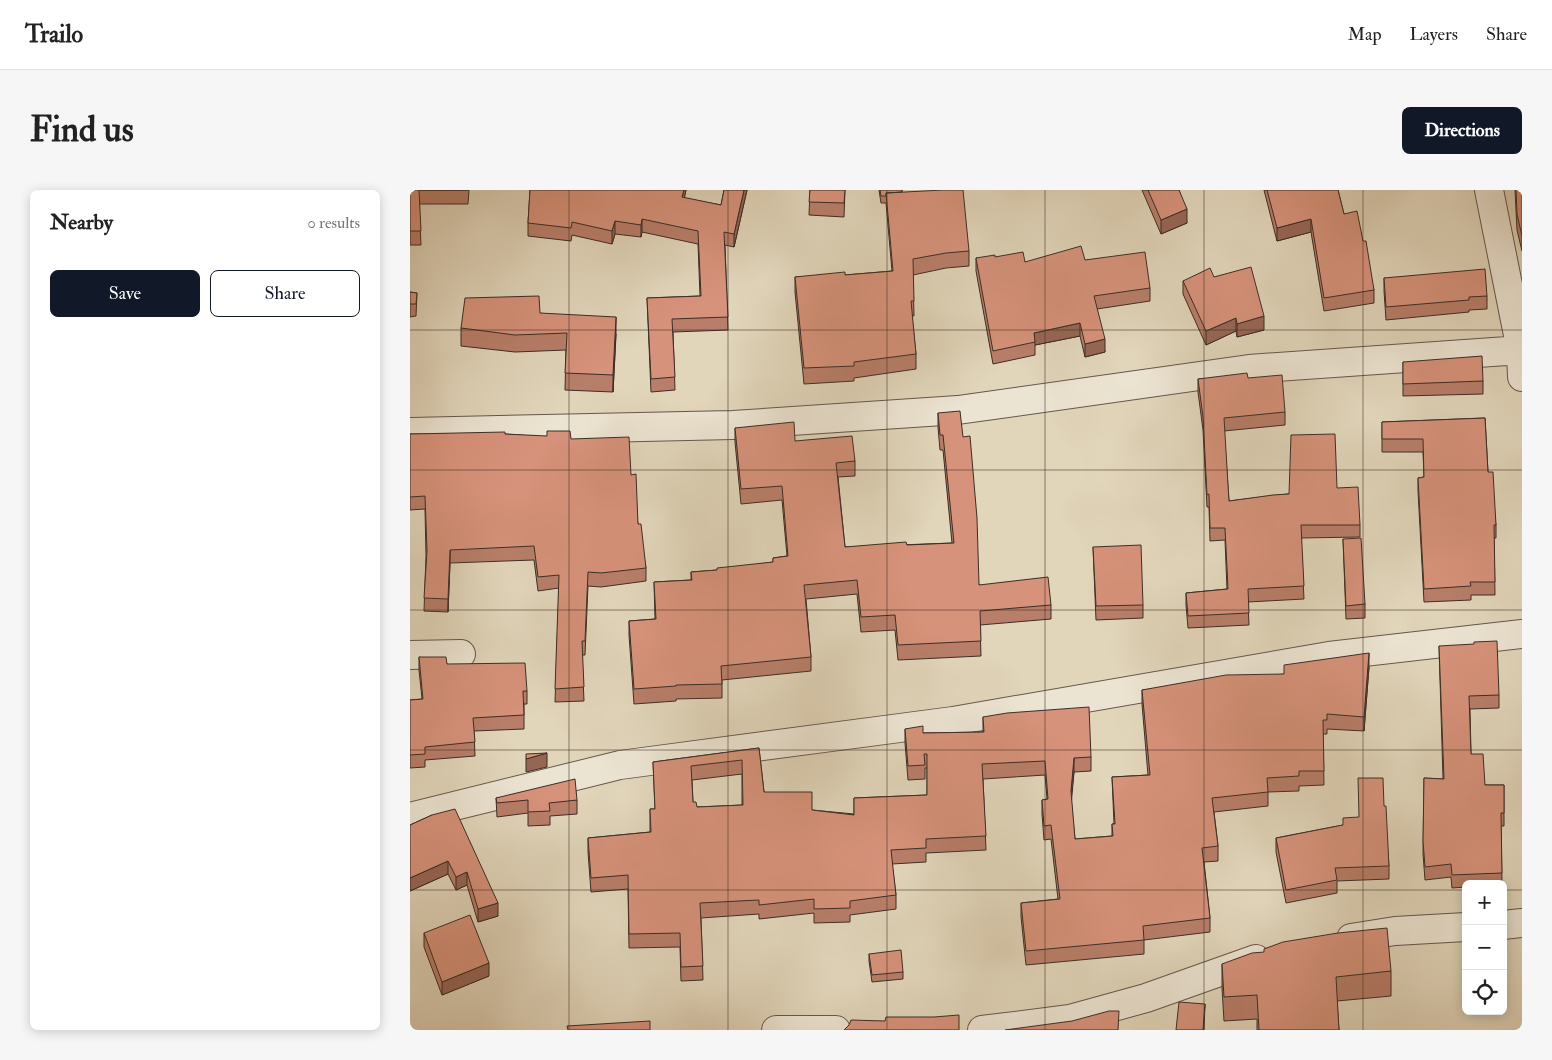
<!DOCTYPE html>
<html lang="en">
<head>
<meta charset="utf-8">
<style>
  :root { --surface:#fff; --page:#f6f6f6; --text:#222; --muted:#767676; --line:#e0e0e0; --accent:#111827 }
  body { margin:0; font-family:"IM FELL Double Pica",serif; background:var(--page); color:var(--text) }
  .controls { position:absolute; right:15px; bottom:15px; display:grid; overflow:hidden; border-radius:8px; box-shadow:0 2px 12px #0003 }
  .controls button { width:45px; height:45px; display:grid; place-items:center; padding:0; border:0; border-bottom:1px solid var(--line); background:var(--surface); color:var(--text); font:25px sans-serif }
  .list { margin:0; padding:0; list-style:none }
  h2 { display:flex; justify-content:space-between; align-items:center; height:65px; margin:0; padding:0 20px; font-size:21px }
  h2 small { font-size:16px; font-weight:400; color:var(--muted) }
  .actions { display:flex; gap:10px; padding:15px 20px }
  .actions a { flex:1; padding:11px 0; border:1px solid var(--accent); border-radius:8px; text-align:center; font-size:18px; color:var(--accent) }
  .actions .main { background:var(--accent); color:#fff }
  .icon { flex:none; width:28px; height:28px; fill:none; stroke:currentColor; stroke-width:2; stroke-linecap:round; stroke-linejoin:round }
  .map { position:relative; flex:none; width:1112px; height:840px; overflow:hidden; border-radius:8px }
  header { display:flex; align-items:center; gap:30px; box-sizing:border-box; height:70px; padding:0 25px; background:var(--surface); border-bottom:1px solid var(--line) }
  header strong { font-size:24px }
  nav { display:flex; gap:28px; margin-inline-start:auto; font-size:18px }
  .intro { display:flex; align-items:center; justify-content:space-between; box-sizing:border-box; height:120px; padding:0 30px }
  h1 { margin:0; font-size:35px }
  .button { padding:12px 22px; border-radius:8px; background:var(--accent); color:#fff; font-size:18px; font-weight:700 }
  main { display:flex; gap:30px; padding:0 30px }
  aside { flex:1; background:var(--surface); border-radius:8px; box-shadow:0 2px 12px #0003 }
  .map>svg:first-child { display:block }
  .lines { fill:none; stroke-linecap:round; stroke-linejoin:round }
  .minor-casing { stroke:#66574b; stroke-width:30 }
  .minor { stroke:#ece4d2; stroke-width:28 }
  .wall { fill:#b87e69; stroke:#3d2d26; fill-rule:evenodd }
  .shaded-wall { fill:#966655; stroke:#3d2d26 }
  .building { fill:#d6927a; stroke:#3d2d26; fill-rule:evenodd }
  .grid { fill:none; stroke:#3d2d26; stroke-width:1; stroke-opacity:0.55 }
</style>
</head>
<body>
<header>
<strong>Trailo</strong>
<nav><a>Map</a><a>Layers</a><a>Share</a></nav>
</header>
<div class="intro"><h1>Find us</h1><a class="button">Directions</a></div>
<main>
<aside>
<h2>Nearby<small>0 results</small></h2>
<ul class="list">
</ul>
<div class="actions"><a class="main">Save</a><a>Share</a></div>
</aside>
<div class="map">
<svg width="1112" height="840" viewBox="0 0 1112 840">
  <rect width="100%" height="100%" fill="#e1d5ba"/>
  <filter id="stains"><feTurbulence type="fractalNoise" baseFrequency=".004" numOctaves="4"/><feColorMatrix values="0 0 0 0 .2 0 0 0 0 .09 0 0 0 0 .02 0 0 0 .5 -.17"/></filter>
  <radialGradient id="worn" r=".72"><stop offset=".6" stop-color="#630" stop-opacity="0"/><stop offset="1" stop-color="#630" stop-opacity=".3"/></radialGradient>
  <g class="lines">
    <defs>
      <path id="minor" d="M1079 0 1111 160 1112 187
        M0 242 323 235 548 220 839 179 1112 160
        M0 465 51 464
        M0 627 210 575 543 531 919 466 1112 444
        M1093 735 1112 733
        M941 748 985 741 1056 737
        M366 840H426
        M572 840 660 829 736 808 846 769"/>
    </defs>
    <use href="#minor" class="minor-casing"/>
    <use href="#minor" class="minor"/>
  </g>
  <path class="wall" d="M0 0H59L58 14H9L11 55H0Z
    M120 0H276L274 8 311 15 314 0H337L324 57 315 55 318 140 263 142 265 200 241 202 237 108 290 106 288 54 232 42 231 47 205 44 202 54 162 45 161 51 118 46V33Z
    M400 0H435L434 27 399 25Z
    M469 0H492V2L559 61V76L536 78 503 85 504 126H502L506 164V179L444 188V191L394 194 385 102V87L435 85 482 81 476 13H471Z
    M732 0H769L777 33 751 44Z
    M854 0H928L934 24 964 100V113L914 121 901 42 867 51Z
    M1105 0H1112V61L1107 40Z
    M566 68 615 72 675 70 740 98V111L687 119 695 162 675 167 670 146 625 155V165L583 174 566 81Z
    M804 87 854 140 827 147 826 141 796 155 773 104V91Z
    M974 88 1077 106V119L1059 120V122L976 130 974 101Z
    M0 102 7 103 6 126 0 127Z
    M130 123 206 144 203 202 155 200 156 160 105 162 51 156V138Z
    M993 172 1073 191V204L993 206Z
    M838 188 875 222V235L814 241 819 311 927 298 950 335V347L891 348 894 409 838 412 839 435 778 438 776 415V403L817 399 815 350 800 351 799 317H797L793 240 788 202V189Z
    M528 223 569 395 641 415V429L570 435 571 466 488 470 485 440 451 442 447 404 396 409 401 467V481L312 490V508L266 509V511L224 514 219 445V431L245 429 244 392 281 390V382L307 380 363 372V368L377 366 372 310 331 314 325 252V238L385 251 445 271V286L428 287 435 357 542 353 533 260H530L528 237Z
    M1075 228 1078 282 1086 335V348H1084L1085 405H1061V410L1014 412 1008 301V288L1014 287 1013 262H972V232Z
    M0 244H95L161 249 221 285 228 334 236 378V391L191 397 178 396 175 465H172L174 511 145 512 149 398 128 401 124 370 40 373 38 422 14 421 16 366 15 319 0 320Z
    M933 349 955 414V428L936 429Z
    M683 357 733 415V428L686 430Z
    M1029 456 1089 505V518L1060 519 1061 564 1075 595H1094V636H1091L1092 694H1056V697L1042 698 1041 687 1015 690 1013 664 1014 588 1033 589Z
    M9 467 37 474 117 501V514H114V539L64 541 65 566 15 570V577L0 578V510L12 509 9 480Z
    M959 477 954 541 917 539V544H913L914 595 889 596V601L858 602V616L804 622 808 656V671L794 672 800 728V742L734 750V764L616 775 611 727V713L648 709 641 649 634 650 632 624V610L637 609 635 585 573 589 576 660 516 663V672L482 674 486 705V719L440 725V732L404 733V723L349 729V724L291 728 293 790 271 791 270 757 219 758 218 699 181 702 178 662V648L240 642V619H245L243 572 349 558 354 602 402 620 444 624V608L517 605V578H515V589L498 590 495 553V539L513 543 573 542V527L681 567V581L664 582 661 609 665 649 702 646V634H704L702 587 738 585 732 514V500L874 484ZM332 584V615L287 617 283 612 282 590Z
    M86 608 167 610V624L140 626V635L118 636V623L87 627Z
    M974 616 979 676V689L927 691V703L876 713 866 662V648L933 635Z
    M22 625 88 726 68 732 57 695 46 700 38 684 0 701V635Z
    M14 743 79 786 32 805 14 757Z
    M459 764 493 782V789L462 792 459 771Z
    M812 774 981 781V806L927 811 929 840H847V829L814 831 812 798Z"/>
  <path class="shaded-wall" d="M274 0H276L272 20V7Z
    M334 0H337L324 57V44Z
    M777 19V33L751 44V30Z
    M232 29V42L231 47V35Z
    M901 29V42L867 51V38Z
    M205 31V44L202 54V41Z
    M854 126V140L827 147V134Z
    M206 127V144L203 202V185Z
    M826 128V141L796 155V141Z
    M670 133V146L625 155 624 143Z
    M695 149V162L675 167V154Z
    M40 360V373L38 422V409Z
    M959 463V477L954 541V527Z
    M137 563V577L116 582V569Z
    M664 568V582L661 616V601Z
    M38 671V684L0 701V688Z
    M57 682V695L46 700V687Z
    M88 713V726L68 732V719Z
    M79 773V786L32 805V792Z
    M795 814 794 840H793Z"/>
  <path class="building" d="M0 0H58H9L11 41H0Z
    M120 0H274L272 7 311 15 314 0H334L324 44 314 42 318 127 262 129 265 187 241 189 237 108 291 106 288 41 232 29 231 35 205 31 202 41 162 32 161 38 118 33Z
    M400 0H435L434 13 399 12Z
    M470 0H492V2L476 3V6H471Z
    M533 0H553L559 61 536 63 503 69 504 111H501L506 164 444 172V176L394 178 385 87 435 82V85L483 81 476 3Z
    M738 0H769L777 19 751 30Z
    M857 0H928L934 24 947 21 953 51H956L964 100 914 108 901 29 867 38Z
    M1106 0H1112V46L1107 24Z
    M671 56 675 70 735 62 740 98 684 106 695 149 675 154 670 133 624 143 625 152 583 161 566 68 585 65V67L613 62 615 72Z
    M841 77 854 126 827 134 826 128 796 141 773 91 800 78 804 87Z
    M1075 79 1077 106 1059 107V110L976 117 974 88Z
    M0 102 7 103 6 114H0Z
    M129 106 130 123 206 127 203 185 155 183 157 143 105 145 51 138 55 108Z
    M1072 166 1073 191 993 194V172Z
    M837 183 838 188 872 185 875 222 814 228 819 311 863 305 879 304 881 245 925 244 927 298 948 297 950 335H891L894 396 838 399 839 423 778 426 776 403 818 399 815 338H800L799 304 797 305 793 227 788 189Z
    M550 221 553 247 560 246 567 328 569 395 638 387 641 415 570 421 571 451 488 455 485 425 451 427 447 390 394 395 401 467 311 476 312 494 266 495V496L224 499 219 431 246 429 244 392 282 390 281 382 307 380V378L363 372V368L378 366 372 296 331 299 325 238 384 232 385 251 442 246 445 271 426 273 435 357 496 352 497 355 544 353 533 245H530L528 223Z
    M1075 228 1078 282H1083L1086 335H1084L1085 392H1060L1061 396 1014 399 1008 288 1014 287 1013 249H972V232Z
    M137 241H160L161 249 219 247 221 285 226 284 228 334H231L236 378 191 383 178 382 175 451H172L174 497 145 499 149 385 128 387 124 356 40 360 38 409 14 408 17 361 15 306 0 307V244L95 242V244L137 246Z
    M951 348 955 414 936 416 933 349Z
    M731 355 733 415 686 416 683 357Z
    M1087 451 1089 505 1059 506 1061 564H1073L1075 595H1094V623H1091L1092 683 1042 685 1041 674 1015 677 1013 651 1014 588 1034 589 1029 456 1064 454V452Z
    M959 463 954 527 917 524V530H913L914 581H889V586L857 588 858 602 802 608 808 656 792 658 800 728 733 736 734 750 616 761 611 713 650 709 641 635 634 636 632 610 638 609 635 571 572 574 576 646 516 649V658L481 660 486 705 440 711V718L404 719V709L349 715V710L290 713 293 776 271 777 270 743 219 744 218 685 181 688 178 648 241 642 240 619H245L243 572 349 558 354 602H402V620L444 625V608L517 605V564H514L515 575 498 576 495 539 513 536V543L574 542 573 527 597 523 679 517 681 567 664 568 661 601 665 649 703 646 702 634H705L702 587 740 585 732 500 816 485 874 484V475ZM332 570 333 615 287 617 286 612H283L281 576Z
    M9 467H36L37 474 115 473 117 501H113L114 525 63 528 65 552 15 557V564L0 565V510L13 509Z
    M137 563 116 569V564Z
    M948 588H973L974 616H976L979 676 925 678 927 690 876 700 866 648 933 635V628L949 627Z
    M165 589 167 610 139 613 140 621 118 622V610L87 613 86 608Z
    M45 619 88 713 68 719 57 682 46 687 38 671 0 688V635L22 625Z
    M60 725 79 773 32 792 14 743Z
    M977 738 981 781 926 787 929 840H849L847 805 814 807 812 774 842 763 854 762V759L873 752 928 743Z
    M491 760 493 782 462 785 459 764Z
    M769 812 795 814 793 840H766Z
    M699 821H709L708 840H595L662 831Z
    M549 825V840H434L439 835 441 830 475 831 476 827H524Z
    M240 831V840H158L157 836Z"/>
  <path class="grid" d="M159 0V840M318 0V840M477 0V840M635 0V840M794 0V840M953 0V840M0 140H1112M0 280H1112M0 420H1112M0 560H1112M0 700H1056M1093 700H1112"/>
  <rect width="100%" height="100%" filter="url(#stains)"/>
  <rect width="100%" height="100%" fill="url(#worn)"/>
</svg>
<div class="controls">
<button>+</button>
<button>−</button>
<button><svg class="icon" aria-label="locate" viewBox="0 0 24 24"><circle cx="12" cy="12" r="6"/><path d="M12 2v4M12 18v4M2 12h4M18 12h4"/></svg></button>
</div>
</div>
</main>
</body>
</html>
